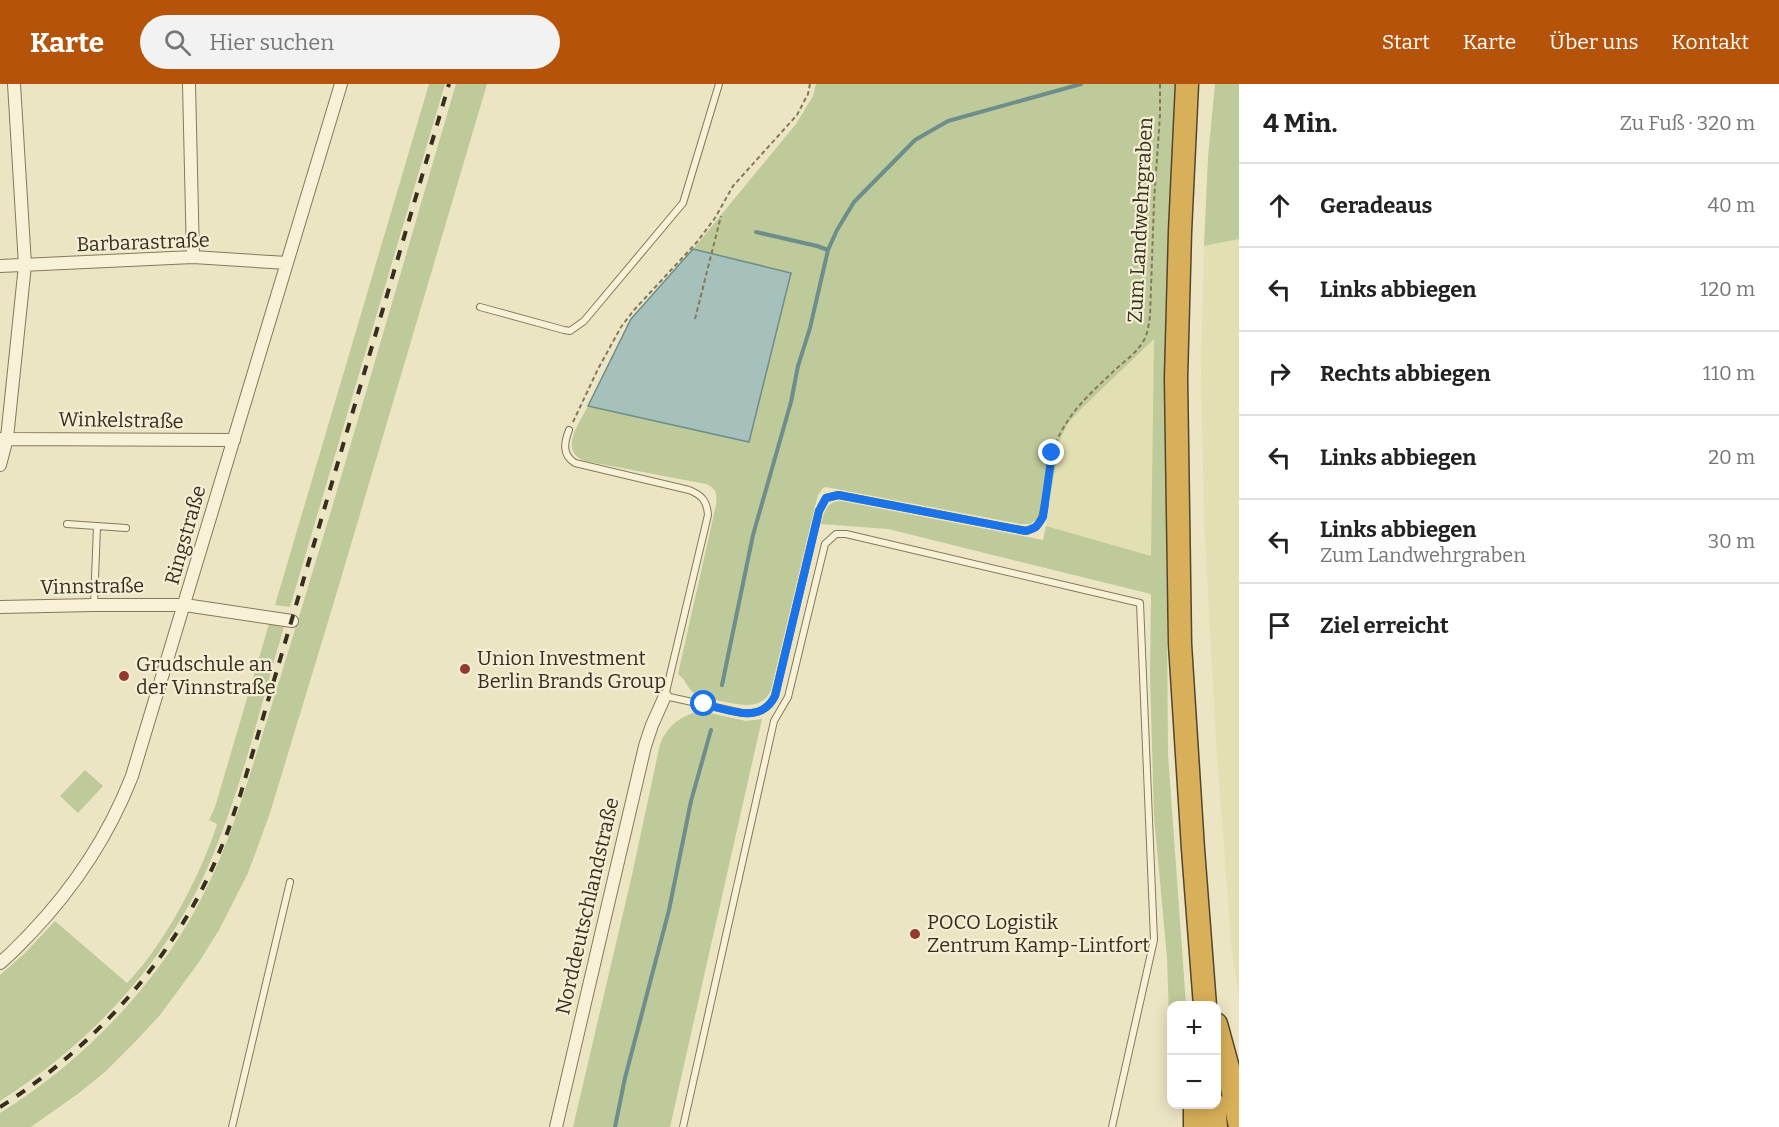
<!DOCTYPE html>
<html lang="de">
<head>
<meta charset="utf-8">
<style>
  :root { --surface:#fff; --page:#f2f2f2; --text:#222; --muted:#767676; --line:#e0e0e0; --accent:#b45309 }
  body { margin:0; font-family:Bitter,serif; background:var(--page); color:var(--text) }
  .controls { position:absolute; right:18px; bottom:18px; display:grid; overflow:hidden; border-radius:12px; box-shadow:0 3px 15px #0003 }
  .controls button { width:54px; height:54px; display:grid; place-items:center; padding:0; border:0; border-bottom:2px solid var(--line); background:var(--surface); color:var(--text); font:30px sans-serif }
  .stop { position:absolute; width:18px; height:18px; margin:-14px; border:4px solid #1a73e8; border-radius:50%; background:#fff }
  .stop.end { background:#1a73e8; border-color:#fff; box-shadow:0 2px 6px #0008 }
  .list { margin:0; padding:0; list-style:none }
  h2 { display:flex; justify-content:space-between; align-items:center; height:78px; margin:0; padding:0 24px; font-size:26px }
  h2 small { font-size:20px; font-weight:400; color:var(--muted) }
  .list li { display:grid; grid-template-columns:39px 1fr auto; gap:18px; align-items:center; box-sizing:border-box; height:84px; padding:0 24px; border-top:2px solid var(--line) }
  .list b { display:block; font-size:22px; white-space:nowrap }
  .list p { margin:0; font-size:20px; white-space:nowrap; color:var(--muted) }
  .list em { font-size:20px; font-style:normal; color:var(--muted) }
  .icon { flex:none; width:33px; height:33px; fill:none; stroke:currentColor; stroke-width:2; stroke-linecap:round; stroke-linejoin:round }
  .map { position:relative; flex:none; width:1239px; height:1043px; overflow:hidden }
  header { display:flex; align-items:center; gap:36px; box-sizing:border-box; height:84px; padding:0 30px; background:var(--accent); color:#fff }
  header strong { font-size:28px }
  nav { display:flex; gap:33px; margin-inline-start:auto; font-size:21px }
  .search { width:420px; height:54px; background:var(--page); display:flex; align-items:center; gap:15px; box-sizing:border-box; padding:0 21px; border-radius:33px; color:var(--muted); font-size:22px }
  main { display:flex }
  aside { flex:1; background:var(--surface) }
  .map>svg:first-child { display:block }
  .farmland { fill:#e2e0b2 }
  .green { fill:#beca99 }
  .water { fill:#a6c0bb; stroke:#6d8e8a; stroke-width:1.5 }
  .lines { fill:none; stroke-linecap:round; stroke-linejoin:round }
  .stream { stroke:#6d8e8a; stroke-width:4 }
  .lane-casing { stroke:#86785b; stroke-width:8 }
  .street-casing { stroke:#86785b; stroke-width:14 }
  .highway-casing { stroke:#54452f; stroke-width:25 }
  .path { stroke:#86785b; stroke-width:2; stroke-dasharray:4.5 3; stroke-linecap:butt }
  .lane { stroke:#f7f2d7; stroke-width:6 }
  .street { stroke:#f7f2d7; stroke-width:12 }
  .highway { stroke:#d8b059; stroke-width:22 }
  .rail { stroke:#372e1f; stroke-width:4; stroke-dasharray:10 10; stroke-linecap:butt }
  .route { stroke:#1a73e8; stroke-width:8 }
  .poi-dot { fill:#93392e; stroke:#f4efd4; stroke-width:2 }
  .labels { text-anchor:middle; stroke-width:4.5; stroke-linejoin:round; paint-order:stroke }
  .street-label { font-size:20px; fill:#372e1f; stroke:#f4efd4 }
  .poi-label { font-size:20px; fill:#372e1f; stroke:#f4efd4; text-anchor:start }
</style>
</head>
<body>
<header>
<strong>Karte</strong>
<div class="search"><svg class="icon" aria-label="search" viewBox="0 0 24 24"><circle cx="10" cy="10" r="6"/><path d="M15 15l6 6"/></svg>Hier suchen</div>
<nav><a>Start</a><a>Karte</a><a>Über uns</a><a>Kontakt</a></nav>
</header>
<main>
<div class="map">
<svg width="1239" height="1043" viewBox="0 0 1239 1043">
  <rect width="100%" height="100%" fill="#ece5c4"/>
  <path class="farmland" d="M1239 155V912L1232 870 1216 657 1204 437 1201 285 1204 162Z
    M1154 254 1153 372 1151 472 1046 442 1050 407 1061 353 1069 338 1083 323Z"/>
  <path class="green" d="M429 0H445L290 523 275 521Z
    M456 0H487L334 518 270 729 248 789 219 846 199 878 160 931 135 958 106 987 79 1009 31 1043H0V1029C78 981 147 911 192 832 221 781 239 726 256 671 269 631 281 590 294 549 350 367 402 183 456 0Z
    M816 0H1179L1173 57 1165 251 1168 670 1186 921 1172 922 1171 987 1167 874 1154 732 1150 592 1151 510 888 445 821 440C824 428 827 417 841 417L1043 456 1046 442 1151 472 1154 255 1083 323 1069 338 1061 353 1048 424 1041 422 1038 435 1030 440H1020L826 403 823 404 818 411 816 418 771 606C762 628 738 620 720 617 713 615 704 615 697 611 688 607 686 595 678 590L716 421C717 410 717 405 706 400L585 377C558 367 579 340 588 322L749 358 791 190 693 165 796 40 813 12Z
    M1215 0H1239V155L1204 162 1208 73Z
    M269 540 284 543C262 616 245 691 217 761 176 868 96 956 0 1017V891L24 870 55 837 127 899C163 863 202 789 217 740L209 736 215 723Z
    M701 627 746 637 762 635 670 1043H573L632 791 660 660C667 642 681 631 701 627Z
    M85 686 103 702 78 729 60 712Z"/>
  <path class="water" d="M693 165 791 189 749 358 588 322 631 235Z"/>
  <g class="lines">
    <path class="stream" d="M756 148 817 162 828 166
      M722 601 753 451 791 318 798 282 810 244 828 166 837 146 854 118 915 56 948 37 1081 0
      M615 1043 625 994 669 826 691 717 711 646"/>
    <defs>
      <path id="lane" d="M480 223 564 246 570 247 584 237 683 119 719 0
        M569 346C564 359 562 371 575 379L689 406C702 411 707 417 708 431L665 612 742 629C758 630 768 626 775 612L819 427 826 414 839 411 1026 447C1041 444 1043 433 1045 419
        M67 440 126 444
        M94 521 97 442
        M232 1043 290 798
        M683 1043 774 637 788 613 825 460 836 450H846L1140 519 1154 856 1112 1043"/>
      <path id="street" d="M189 0 193 173
        M0 182 193 173 287 179
        M1 355 234 356
        M0 381 7 354 25 181 14 0
        M0 523 94 521H185L292 537
        M0 879C11 870 20 860 30 850 74 804 109 751 132 692L341 0
        M556 1043 645 662 652 641 665 612"/>
      <path id="highway" d="M1187 0 1180 148 1176 294 1180 560 1193 765 1205 922
        M1216 940 1228 984 1239 1038
        M1214 1020 1216 1043
        M1195 1043V1020"/>
    </defs>
    <use href="#lane" class="lane-casing"/>
    <use href="#street" class="street-casing"/>
    <use href="#highway" class="highway-casing"/>
    <path class="path" d="M695 235 721 132
      M573 338 598 285 621 243 634 226 697 158 715 134 733 102 797 31 808 10 810 0
      M1046 411C1048 389 1050 367 1061 348 1074 323 1096 304 1116 285 1126 276 1139 267 1145 254 1148 247 1149 239 1150 232L1154 118 1160 31V0"/>
    <use href="#lane" class="lane"/>
    <use href="#street" class="street"/>
    <use href="#highway" class="highway"/>
    <path class="rail" d="M0 1023C99 960 180 868 223 759 230 744 234 727 240 712L449 0"/>
  </g>
  <g class="lines">
    <path class="route" d="M704 620C729 626 760 641 775 612L819 427 826 414 838 411 1026 447 1036 443 1043 433 1052 369"/>
  </g>
  <g class="poi-dot">
    <circle cx="465" cy="585" r="6"/>
    <circle cx="124" cy="592" r="6"/>
    <circle cx="915" cy="850" r="6"/>
  </g>
  <g class="labels">
    <g class="street-label">
      <text transform="translate(1140 136) rotate(-87)" y="7">Zum Landwehrgraben</text>
      <text transform="translate(143 158) rotate(-2)" y="7">Barbarastraße</text>
      <text transform="translate(121 336) rotate(1)" y="7">Winkelstraße</text>
      <text transform="translate(185 451) rotate(-74)" y="7">Ringstraße</text>
      <text transform="translate(92 502) rotate(-1)" y="7">Vinnstraße</text>
      <text transform="translate(587 822) rotate(-77)" y="7">Norddeutschlandstraße</text>
    </g>
    <g class="poi-label">
      <text x="477" y="581">Union Investment<tspan x="477" dy="23">Berlin Brands Group</tspan></text>
      <text x="136" y="587">Grudschule an<tspan x="136" dy="23">der Vinnstraße</tspan></text>
      <text x="927" y="845">POCO Logistik<tspan x="927" dy="23">Zentrum Kamp-Lintfort</tspan></text>
    </g>
  </g>
</svg>
<div class="controls">
<button>+</button>
<button>−</button>
</div>
<div class="stop" style="left:704px;top:620px"></div>
<div class="stop end" style="left:1052px;top:369px"></div>
</div>
<aside>
<h2>4 Min.<small>Zu Fuß · 320 m</small></h2>
<ul class="list">
<li><svg class="icon" aria-label="ahead" viewBox="0 0 24 24"><path d="M12 20V5M6 11l6-6 6 6"/></svg><div><b>Geradeaus</b></div><em>40 m</em></li>
<li><svg class="icon" aria-label="left" viewBox="0 0 24 24"><path d="M17 20v-9H6M10 6l-5 5 5 5"/></svg><div><b>Links abbiegen</b></div><em>120 m</em></li>
<li><svg class="icon" aria-label="right" viewBox="0 0 24 24"><path d="M7 20v-9h11M14 6l5 5-5 5"/></svg><div><b>Rechts abbiegen</b></div><em>110 m</em></li>
<li><svg class="icon" aria-label="left" viewBox="0 0 24 24"><path d="M17 20v-9H6M10 6l-5 5 5 5"/></svg><div><b>Links abbiegen</b></div><em>20 m</em></li>
<li><svg class="icon" aria-label="left" viewBox="0 0 24 24"><path d="M17 20v-9H6M10 6l-5 5 5 5"/></svg><div><b>Links abbiegen</b><p>Zum Landwehrgraben</p></div><em>30 m</em></li>
<li><svg class="icon" aria-label="arrive" viewBox="0 0 24 24"><path d="M6 21V4h12l-3 4 3 4H6"/></svg><div><b>Ziel erreicht</b></div></li>
</ul>
</aside>
</main>
</body>
</html>
